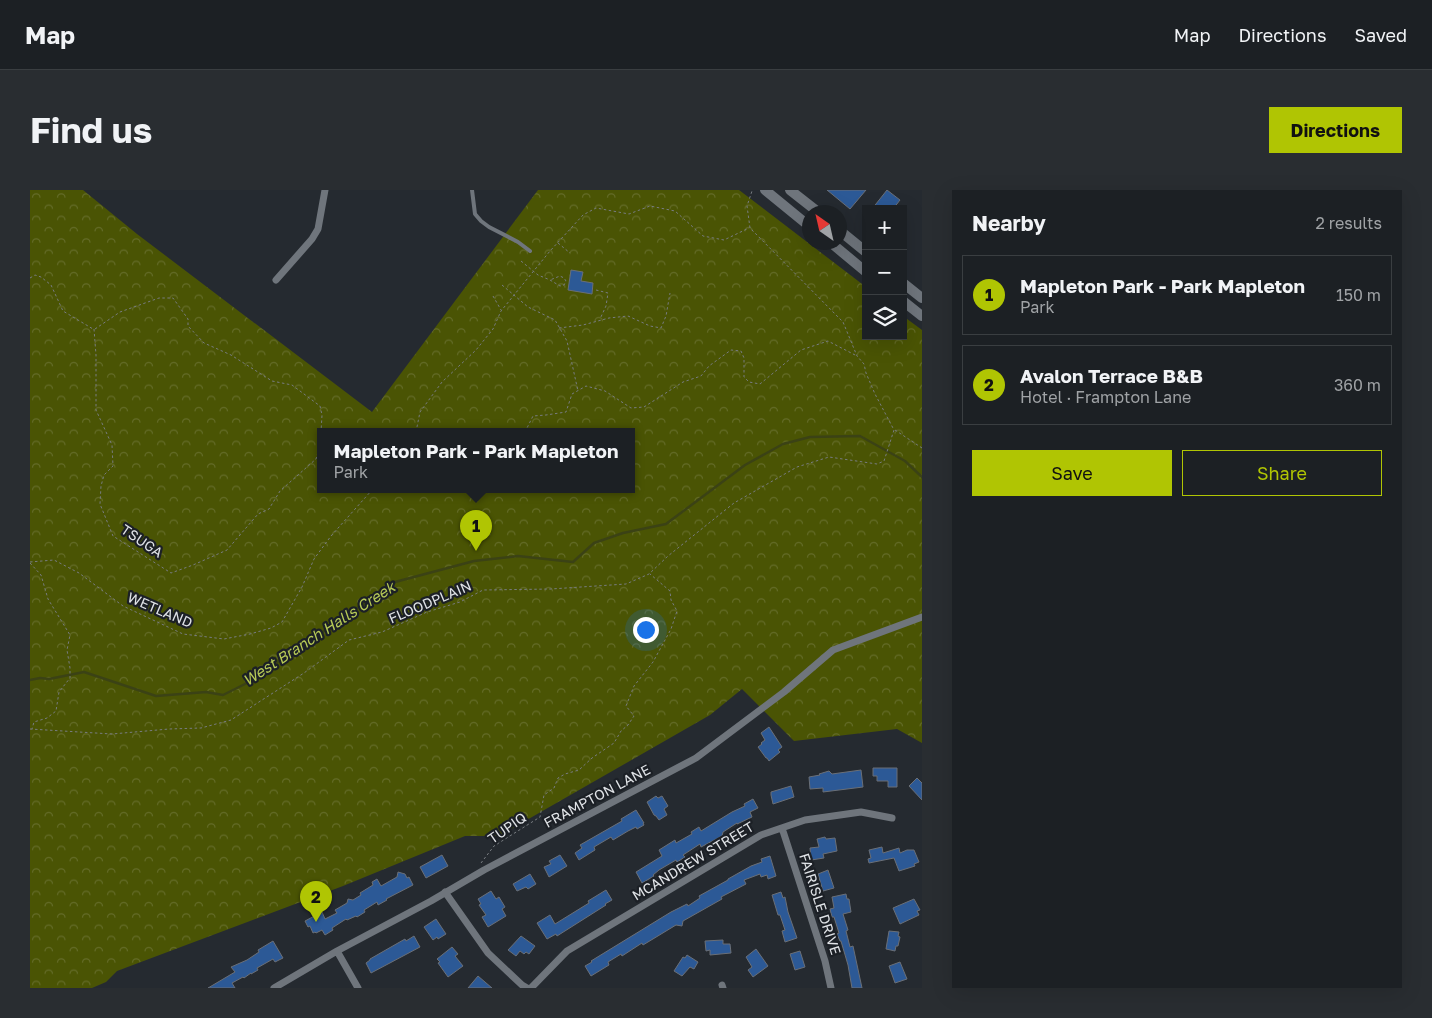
<!DOCTYPE html>
<html lang="en">
<head>
<meta charset="utf-8">
<style>
  :root { --surface:#1c2024; --page:#292d31; --text:#f1f3f6; --muted:#a0a3a6; --line:#3a3e41; --accent:#b0c503 }
  body { margin:0; font-family:"Golos Text",sans-serif; background:var(--page); color:var(--text) }
  .controls { position:absolute; right:15px; top:15px; display:grid; overflow:hidden; border-radius:0px; box-shadow:0 5px 20px #0002 }
  .controls button { width:45px; height:45px; display:grid; place-items:center; padding:0; border:0; border-bottom:1px solid var(--line); background:var(--surface); color:var(--text); font:25px sans-serif }
  .compass { position:absolute; left:772px; top:15px; width:45px; height:45px; border-radius:50%; background:var(--surface); box-shadow:0 5px 20px #0002; rotate:326deg }
  .you { position:absolute; left:615px; top:439px; width:18px; height:18px; margin:-12px; border:4px solid #fff; border-radius:50%; background:#1a73e8; box-shadow:0 0 0 8px #1a73e833 }
  .badge { display:grid; place-items:center; width:32px; height:32px; border-radius:50%; background:var(--accent); color:#111; font-size:16px; font-weight:700 }
  .pin { position:absolute; translate:-50% -41px; filter:drop-shadow(0 1px 2px #0008) }
  .pin::after { content:''; position:absolute; top:26px; width:18px; height:15px; background:inherit; clip-path:polygon(0 0,100% 0,50% 100%) }
  .popup { position:absolute; left:287px; top:238px; width:318px; height:65px; box-sizing:border-box; display:grid; place-content:center; border-radius:0px; background:var(--surface); filter:drop-shadow(0 1px 4px #0005); font-size:16px; white-space:nowrap; color:var(--muted) }
  .popup b { font-size:19px; color:var(--text) }
  .popup::after { content:''; position:absolute; left:50%; top:100%; margin-left:-10px; border:10px solid transparent; border-top-color:var(--surface) }
  .list { margin:0; padding:0; list-style:none }
  h2 { display:flex; justify-content:space-between; align-items:center; height:65px; margin:0; padding:0 20px; font-size:21px }
  h2 small { font-size:16px; font-weight:400; color:var(--muted) }
  .list li { display:grid; grid-template-columns:32px 1fr auto; gap:15px; align-items:center; box-sizing:border-box; height:80px; margin:0 10px 10px; padding:0 10px; border:1px solid var(--line); border-radius:0px }
  .list b { display:block; font-size:19px; white-space:nowrap }
  .list p { margin:0; font-size:16px; white-space:nowrap; color:var(--muted) }
  .list em { font-size:16px; font-style:normal; color:var(--muted) }
  .actions { display:flex; gap:10px; padding:15px 20px }
  .actions a { flex:1; padding:11px 0; border:1px solid var(--accent); border-radius:0px; text-align:center; font-size:18px; color:var(--accent) }
  .actions .main { background:var(--accent); color:#111 }
  .icon { flex:none; width:28px; height:28px; fill:none; stroke:currentColor; stroke-width:2; stroke-linecap:round; stroke-linejoin:round }
  .map { position:relative; flex:none; width:892px; height:798px; overflow:hidden; border-radius:0px }
  header { display:flex; align-items:center; gap:30px; box-sizing:border-box; height:70px; padding:0 25px; background:var(--surface); border-bottom:1px solid var(--line) }
  header strong { font-size:24px }
  nav { display:flex; gap:28px; margin-inline-start:auto; font-size:18px }
  .intro { display:flex; align-items:center; justify-content:space-between; box-sizing:border-box; height:120px; padding:0 30px }
  h1 { margin:0; font-size:35px }
  .button { padding:12px 22px; border-radius:0px; background:var(--accent); color:#111; font-size:18px; font-weight:700 }
  main { display:flex; gap:30px; padding:0 30px }
  aside { flex:1; background:var(--surface); border-radius:0px; box-shadow:0 5px 20px #0002 }
  .map>svg:first-child { display:block }
  .forest { fill:url(#forest-crowns); fill-rule:evenodd }
  .lines { fill:none; stroke-linecap:round; stroke-linejoin:round }
  .stream { stroke:#3b4215; stroke-width:2.5 }
  .building { fill:#2c5996; stroke:#6a6f77 }
  .path { stroke:#787c81; stroke-width:1; stroke-dasharray:2.5 2.5; stroke-linecap:butt }
  .lane { stroke:#6f757c; stroke-width:4 }
  .street { stroke:#6f757c; stroke-width:7 }
  .secondary { stroke:#6f757c; stroke-width:10 }
  .labels { text-anchor:middle; stroke-width:4.5; stroke-linejoin:round; paint-order:stroke }
  .street-label { font-size:14px; fill:#e0e3e7; stroke:#1c2026 }
  .water-label { font-size:15px; font-style:italic; fill:#b8cb57; stroke:#1c2026 }
</style>
</head>
<body>
<header>
<strong>Map</strong>
<nav><a>Map</a><a>Directions</a><a>Saved</a></nav>
</header>
<div class="intro"><h1>Find us</h1><a class="button">Directions</a></div>
<main>
<div class="map">
<svg width="892" height="798" viewBox="0 0 892 798">
  <defs>
    <pattern id="forest-crowns" width="20" height="18" patternUnits="userSpaceOnUse" patternTransform="scale(1.25)"><rect width="20" height="18" fill="#4a5404"/><path d="M2 6a3 3 0 1 1 6 0M12 15a3 3 0 1 1 6 0" fill="none" stroke="#646c29"/></pattern>
  </defs>
  <rect width="100%" height="100%" fill="#252a30"/>
  <path class="forest" d="M0 0H53L107 44 342 222 508 0H709L836 97V146H873V126L892 140V553L867 539 764 551 712 499 680 525 469 646H435L313 696 87 781 76 792 62 798H0ZM291 242H601V300H291Z"/>
  <g class="lines">
    <path class="stream" d="M0 490 10 488 19 489 54 482 126 506 176 502 193 505 221 491 264 460 290 445 309 427 339 412 365 392 444 371 488 366 543 372 564 353 593 343 636 334 715 275 753 254 780 247 830 246 875 271 892 287"/>
  </g>
  <path class="building" d="M797 0H836L820 19Z
    M857 0 870 10 863 19H842Z
    M541 80 553 82 551 91 563 93 562 104 538 100Z
    M739 537 752 557 748 560 750 562 739 571 737 568H736L728 557 732 554 731 553 735 550 731 543Z
    M843 578H867V597H858V591H847V586H843Z
    M831 580 833 597 793 602V598L780 599 779 587 790 585 789 584 799 581 802 584Z
    M887 588 892 593V610L879 596Z
    M761 596 764 607 743 614 741 605V602Z
    M626 606 628 608 632 606 638 616 634 619 637 625 629 630 626 626 624 625 617 612Z
    M723 609 728 618 720 622 722 627 707 634V633L693 642 692 646 671 657 670 654 653 665 655 667 647 672 646 670 629 680 623 685 624 686 612 693 606 682 632 666 629 660 645 650 646 653 662 644 661 642 669 637 671 641 702 622 715 616 714 614Z
    M606 620 614 633H613L614 635 607 639 606 637 598 641 583 650 581 647 564 657 565 660 549 670 545 663 552 658 550 655 592 631 591 629Z
    M795 647 796 649 805 648 807 661 793 664 794 668 781 670 780 658 789 657 787 649Z
    M852 657 853 663 869 658 870 663 877 660H884L889 672 884 674 885 676 869 681 864 668 839 673 838 669 841 668 839 660Z
    M412 665 418 676 396 688 390 677Z
    M530 665 537 676 519 687 514 677 521 674 519 671Z
    M740 666 746 686 738 689 737 685 731 687 730 684 714 690 716 694 691 707 692 709 653 731 652 736 646 735 613 755 612 753 592 766 591 764 578 772 579 775 561 786 555 776 562 772 561 771 641 722 657 714 658 716 670 708 669 706 698 690V689L721 676 732 672 731 669Z
    M798 680 804 698 793 701 788 684Z
    M368 682 375 684 377 688 379 687 383 695 356 709 357 710 348 715 347 712 334 720 335 722 327 727 326 726 317 730 316 729 302 738 303 740 295 745 292 740 286 743 285 742 283 743 280 736 278 737 275 731 292 722 295 729 307 723 305 720 317 713 318 709 323 710 331 705 330 703 343 695 342 692 347 689 351 696 367 687Z
    M500 684 506 694 498 699 496 697 487 701 483 694Z
    M576 700 582 710 575 714 576 715 527 746 526 744 517 749 507 733 520 725 525 734 559 713 558 711Z
    M461 701 466 709 469 707 475 717 472 719 476 726 458 737 452 727 456 725 449 715 451 714 448 709Z
    M751 702 753 708 755 707 758 722 767 748 755 752 752 741 755 740 750 725H748L742 705Z
    M816 704 817 709H819L821 722 813 724 818 740 816 741 820 757 823 756 832 798H822L818 775 811 751H810L807 744 809 743 804 727H802L800 719 804 718 802 707Z
    M884 709 890 720 887 721 889 725 870 734 863 718Z
    M406 729 416 744 408 749 407 747 403 750 394 737Z
    M859 741 869 742 868 746 870 747 868 756H866L865 761 856 759Z
    M384 746 390 757 341 783 336 773 340 770V769L375 749 376 751Z
    M491 746 505 756 499 764 496 762 494 764 490 761 486 766 478 760Z
    M693 750V754H700L701 763 680 765V760L676 761 675 751Z
    M243 751 253 768 245 772 243 769 227 778 228 780 221 784V783L214 788 213 787 202 793 205 798H178L205 782 201 777 217 770 229 762 228 760Z
    M422 757 428 764 425 766 433 776 418 787 408 773 410 772 407 769Z
    M726 759 738 776 723 787 718 780 722 777 716 767Z
    M770 761 775 777 765 780 760 764Z
    M657 765 668 772 664 779 660 777 652 786 644 781 653 767 655 768Z
    M870 772 877 789 865 793 859 776Z
    M448 786 462 798H438Z"/>
  <g class="lines">
    <path class="path" d="M528 53 540 63
      M491 71 508 85 520 90 530 96 534 95 536 91 534 88 530 86 520 90
      M0 88 5 85 11 87 21 95 33 121 63 139
      M472 95 498 117 525 130 537 151 548 201
      M566 100 578 103 576 116 570 129
      M463 106 471 120
      M529 138 553 135 579 128 598 126 620 136 631 138 636 126 640 103
      M64 139 66 165V220L82 255 83 276 74 285 71 296 70 314 83 346 141 383 163 375 197 360 228 324 239 319 250 301 286 269 290 256 291 248
      M65 139 90 122 129 108H143L158 129V136L174 153 201 165 242 191 262 195 290 216 292 225 291 242
      M865 240 892 258
      M386 242 390 222 412 192 446 160 463 139 471 121 520 61 553 25 566 18 599 24 620 16 645 21 673 46 694 50 719 38
      M495 242 503 226 516 225 536 222 542 204 556 196 575 201 601 218 614 217 653 192 671 186 679 176 701 160 711 161 714 168V187L719 192 730 194 771 160 798 151 827 166
      M0 372 24 370 49 383 93 416 153 444 194 449 220 444 241 438 252 432 272 397 284 369 301 346 342 300
      M0 373 11 385 18 409 40 445 37 460 40 478V488L29 502 26 521 17 528 4 532 2 539
      M0 539 82 544 139 539 171 538 201 530 274 483 319 450 352 442 397 422 430 412 453 400 521 399 596 394 619 384 638 366 704 313 767 277 799 267 847 274 854 271 864 240 845 204 836 183 834 174 827 166 813 132 720 38 717 16 722 1
      M451 673 464 656 510 627 514 605 524 598 528 588 535 584 549 580 562 568 584 553 591 541 598 535 604 526 596 516 604 496 623 472 641 439 647 421 641 410 640 401 620 384"/>
    <path class="lane" d="M442 0 445 24 451 31 459 37 488 52 500 61"/>
    <path class="street" d="M246 90 282 49 288 39 295 0
      M752 638 795 771 801 798
      M415 702 458 763 492 795 497 798
      M307 761 328 798
      M692 795 693 798
      M244 798 307 761 401 711 454 680 666 568 754 502 803 460 892 427
      M501 798 537 761 731 645 775 630 831 622 862 628"/>
    <path class="secondary" d="M735 0 779 36
      M760 0 788 22
      M809 40 836 62
      M800 52 836 82
      M873 93 892 108
      M873 111 892 126"/>
  </g>
  <g class="labels">
    <g class="street-label">
      <text transform="translate(112 351) rotate(34)" y="5">TSUGA</text>
      <text transform="translate(400 412) rotate(-23)" y="5">FLOODPLAIN</text>
      <text transform="translate(130 420) rotate(23)" y="5">WETLAND</text>
      <text transform="translate(567 606) rotate(-28)" y="5">FRAMPTON LANE</text>
      <text transform="translate(477 638) rotate(-35)" y="5">TUPIQ</text>
      <text transform="translate(663 671) rotate(-31)" y="5">MCANDREW STREET</text>
      <text transform="translate(790 714) rotate(72)" y="5">FAIRISLE DRIVE</text>
    </g>
    <g class="water-label">
      <text transform="translate(289 444) rotate(-33)" y="5">West Branch Halls Creek</text>
    </g>
  </g>
</svg>
<div class="controls">
<button>+</button>
<button>−</button>
<button><svg class="icon" aria-label="layers" viewBox="0 0 24 24"><path d="M12 4l9 5-9 5-9-5zM3 14l9 5 9-5"/></svg></button>
</div>
<svg class="compass" viewBox="-18 -18 36 36"><path d="M0-13l5 13h-10z" fill="#e53935"/><path d="M0 13l5-13h-10z" fill="#a0a3a6"/></svg>
<div class="you"></div>
<div class="pin badge" style="left:446px;top:361px">1</div>
<div class="popup"><b>Mapleton Park - Park Mapleton</b>Park</div>
<div class="pin badge" style="left:286px;top:732px">2</div>
</div>
<aside>
<h2>Nearby<small>2 results</small></h2>
<ul class="list">
<li><span class="badge">1</span><div><b>Mapleton Park - Park Mapleton</b><p>Park</p></div><em>150 m</em></li>
<li><span class="badge">2</span><div><b>Avalon Terrace B&amp;B</b><p>Hotel · Frampton Lane</p></div><em>360 m</em></li>
</ul>
<div class="actions"><a class="main">Save</a><a>Share</a></div>
</aside>
</main>
</body>
</html>
